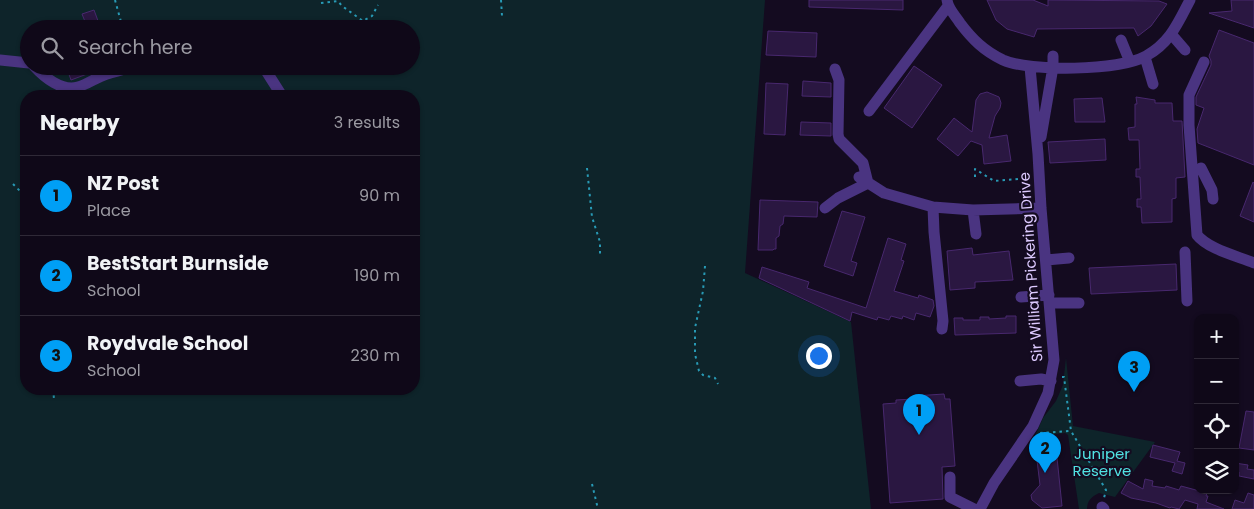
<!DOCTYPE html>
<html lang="en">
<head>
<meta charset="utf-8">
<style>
  :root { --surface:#0f0818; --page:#181121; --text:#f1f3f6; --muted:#9b9aa2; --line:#2f2937; --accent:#009ff5 }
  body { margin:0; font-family:Poppins,sans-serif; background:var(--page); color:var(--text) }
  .controls { position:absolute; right:15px; bottom:15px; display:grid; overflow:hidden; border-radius:10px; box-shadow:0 1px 4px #0004 }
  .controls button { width:45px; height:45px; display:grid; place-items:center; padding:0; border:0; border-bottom:1px solid var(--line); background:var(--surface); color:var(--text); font:25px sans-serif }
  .you { position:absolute; left:818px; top:355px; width:18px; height:18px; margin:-12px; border:4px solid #fff; border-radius:50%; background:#1a73e8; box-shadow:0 0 0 8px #1a73e833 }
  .badge { display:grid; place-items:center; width:32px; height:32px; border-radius:50%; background:var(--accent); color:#111; font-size:16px; font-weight:700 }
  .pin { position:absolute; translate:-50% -41px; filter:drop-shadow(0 1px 2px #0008) }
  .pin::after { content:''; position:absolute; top:26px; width:18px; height:15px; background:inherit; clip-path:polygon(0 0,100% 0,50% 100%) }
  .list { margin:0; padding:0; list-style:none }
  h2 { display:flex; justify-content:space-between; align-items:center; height:65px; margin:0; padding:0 20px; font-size:21px }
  h2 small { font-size:16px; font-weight:400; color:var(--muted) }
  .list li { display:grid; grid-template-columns:32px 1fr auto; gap:15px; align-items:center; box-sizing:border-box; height:80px; padding:0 20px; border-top:1px solid var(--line) }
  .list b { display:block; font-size:19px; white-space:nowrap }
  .list p { margin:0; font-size:16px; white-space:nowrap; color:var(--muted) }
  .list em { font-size:16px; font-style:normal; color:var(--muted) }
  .icon { flex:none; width:28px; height:28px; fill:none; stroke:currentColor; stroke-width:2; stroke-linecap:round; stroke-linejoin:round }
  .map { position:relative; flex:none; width:1254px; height:509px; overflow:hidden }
  .search { position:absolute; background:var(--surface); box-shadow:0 1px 4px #0004; left:20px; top:20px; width:400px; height:55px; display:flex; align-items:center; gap:12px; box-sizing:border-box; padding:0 18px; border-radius:28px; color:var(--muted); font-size:19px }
  .panel { position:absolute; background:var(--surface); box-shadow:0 1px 4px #0004; left:20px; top:90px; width:400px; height:305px; border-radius:20px }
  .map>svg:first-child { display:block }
  .green { fill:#0e242a; fill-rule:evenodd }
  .building { fill:#2a1741; stroke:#48286e }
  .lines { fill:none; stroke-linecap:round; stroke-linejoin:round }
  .path { stroke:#289ab5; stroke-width:2; stroke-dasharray:2.5 4; stroke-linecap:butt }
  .minor { stroke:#4a3481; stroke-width:11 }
  .labels { text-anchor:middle; stroke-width:4.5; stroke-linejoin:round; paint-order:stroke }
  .street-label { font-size:15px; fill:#ddcaff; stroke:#140b20 }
  .park-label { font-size:15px; fill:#51e3e4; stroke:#140b20 }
</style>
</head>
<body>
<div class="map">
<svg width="1254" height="509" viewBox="0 0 1254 509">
  <rect width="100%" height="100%" fill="#140b20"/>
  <path class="green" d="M0 0H765L745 273 851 322 871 509H0ZM29 29H411V66H29ZM26 96H414V389H26Z
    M1066 358 1073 426 1155 442 1115 497 1099 493C1091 497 1087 501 1087 509H1079L1068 435 1065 433 1035 436 1043 418 1056 401 1060 392 1063 385Z"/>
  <path class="building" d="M809 0H903V10L809 7Z
    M987 0H1033L1048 6V0L1159 1 1167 4 1151 26 1138 36 1134 28 1037 29 1034 37 1007 29 996 20Z
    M1231 0H1254V28L1209 13 1232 11Z
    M94 10 101 29H88L82 14Z
    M1219 30 1254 43V165L1198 143 1197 129 1204 108 1196 105V97L1211 65V61L1209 56Z
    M768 31 817 33 816 57 766 55Z
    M66 66H105L106 67 71 80Z
    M914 66 942 85 912 128 884 108Z
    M803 81 831 83V97L802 96Z
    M766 83 788 84 785 135 764 134Z
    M987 92 999 97 1001 103 1000 108 995 116 989 138 1007 135 1011 161 984 164 982 145 971 141 958 156 937 139 954 118 972 132 976 100 980 94Z
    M1136 97 1155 100V103H1172L1173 121H1182L1185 177 1176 178V198L1172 199V222L1142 223 1141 207H1137V199H1141L1140 177H1136V169H1140L1139 140H1129L1128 128 1135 127V104H1137Z
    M1102 98 1105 122H1075L1074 99Z
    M801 122 831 123V136L800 135Z
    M1105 139 1106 160 1050 163 1048 142Z
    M1253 182 1254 183V222L1240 216Z
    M760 200 818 202 817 217 784 216 783 224 780 226 779 236 776 238V249H774L773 250H758Z
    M842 211 865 217 851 261 857 263 853 276 824 266Z
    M888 238 906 244 901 260 904 261 894 291 918 298 919 295 933 300 934 306 930 317 916 313 914 320 903 316 902 319 891 316 889 320 878 317 877 320 852 312 850 321 759 278 762 267 809 282 807 288 866 308Z
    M972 248 973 255 1009 251 1013 280 975 282V288L950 290 947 251Z
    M1176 264 1177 290 1091 294 1089 268Z
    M1006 316H1016V333L955 335 954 318H963V320H980V317H989V319L1006 318Z
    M944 394 945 399H950L955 466 942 467 943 499 890 503 883 404 896 403V400L914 399V396Z
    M1246 411 1254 412V450L1239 448Z
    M1153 445 1180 452 1177 461 1185 463 1182 474 1172 471 1175 463 1150 457Z
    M1047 448H1056L1062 506 1042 508 1032 500 1031 495 1040 485 1036 452 1047 451Z
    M1235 463 1248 465 1247 469 1254 470V479L1239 476V472L1235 470Z
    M1145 479 1153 481 1152 486 1165 488 1166 486 1179 490 1181 486 1207 493 1206 496H1208L1206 502 1224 509H1197L1198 504 1185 500 1179 509 1171 507 1170 508 1156 503 1131 498 1121 493 1128 481 1143 489Z
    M1248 493 1254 495V509H1232L1235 500 1244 503Z"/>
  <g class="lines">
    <path class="path" d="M115 0 123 29
      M501 0 502 16
      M321 3 338 1 342 6 363 21 372 16 378 5
      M358 26 363 21
      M587 168 592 217 600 242V257
      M975 177V169L994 181 1030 178
      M13 184 26 197
      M705 266 703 291 695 328V354L699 371 703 375 715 378 718 384
      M23 328 26 336
      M1062 377H1064L1071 431 1106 490 1104 498
      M53 389 54 399
      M1040 433 1070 431
      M592 484 598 509"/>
    <path class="minor" d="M947 0C948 9 955 15 960 23 972 39 984 51 1003 60 1030 72 1119 71 1146 56 1170 43 1178 23 1190 0
      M1172 35 1185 50
      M1121 40 1130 62
      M1145 57 1153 84
      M0 60 29 63
      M1204 62 1189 95V125L1197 235C1208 249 1237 256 1254 263
      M34 66C44 77 62 92 78 87 88 84 97 77 107 74 116 71 124 70 133 66
      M263 66 282 96
      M869 111 948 6
      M1041 137 1053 67V56
      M1201 168 1212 190 1213 199
      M859 177 884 193 933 207 973 210 1041 208
      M933 207 934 232 943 321 942 329
      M825 208 838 198 868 183 863 163 839 139 838 134 839 80 835 69
      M973 210 976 234
      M1185 252 1187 301
      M1046 260 1069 258
      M1021 297 1049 295
      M1050 303H1079
      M1020 381 1041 379 1051 381
      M950 477V497L974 509
      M1102 507 1104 509
      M980 509 994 483 1033 426 1048 393 1054 360 1041 208 1038 154 1030 67"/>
  </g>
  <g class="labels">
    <g class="street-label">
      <text transform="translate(1031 267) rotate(-94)" y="5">Sir William Pickering Drive</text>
    </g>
    <g class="park-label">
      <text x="1102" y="459">Juniper<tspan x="1102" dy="17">Reserve</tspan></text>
    </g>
  </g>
</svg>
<div class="controls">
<button>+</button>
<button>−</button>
<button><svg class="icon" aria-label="locate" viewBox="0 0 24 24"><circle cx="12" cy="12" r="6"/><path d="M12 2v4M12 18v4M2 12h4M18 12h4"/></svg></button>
<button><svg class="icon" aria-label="layers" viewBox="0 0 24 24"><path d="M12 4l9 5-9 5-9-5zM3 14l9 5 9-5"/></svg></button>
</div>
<div class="you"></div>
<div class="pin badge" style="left:919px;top:435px">1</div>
<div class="pin badge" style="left:1045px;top:473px">2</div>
<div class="pin badge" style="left:1134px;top:392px">3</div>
<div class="search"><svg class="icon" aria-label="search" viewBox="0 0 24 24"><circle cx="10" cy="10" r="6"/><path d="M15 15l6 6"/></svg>Search here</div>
<section class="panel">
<h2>Nearby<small>3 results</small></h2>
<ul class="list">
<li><span class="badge">1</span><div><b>NZ Post</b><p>Place</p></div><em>90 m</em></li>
<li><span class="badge">2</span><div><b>BestStart Burnside</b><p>School</p></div><em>190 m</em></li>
<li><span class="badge">3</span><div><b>Roydvale School</b><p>School</p></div><em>230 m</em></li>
</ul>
</section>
</div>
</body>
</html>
